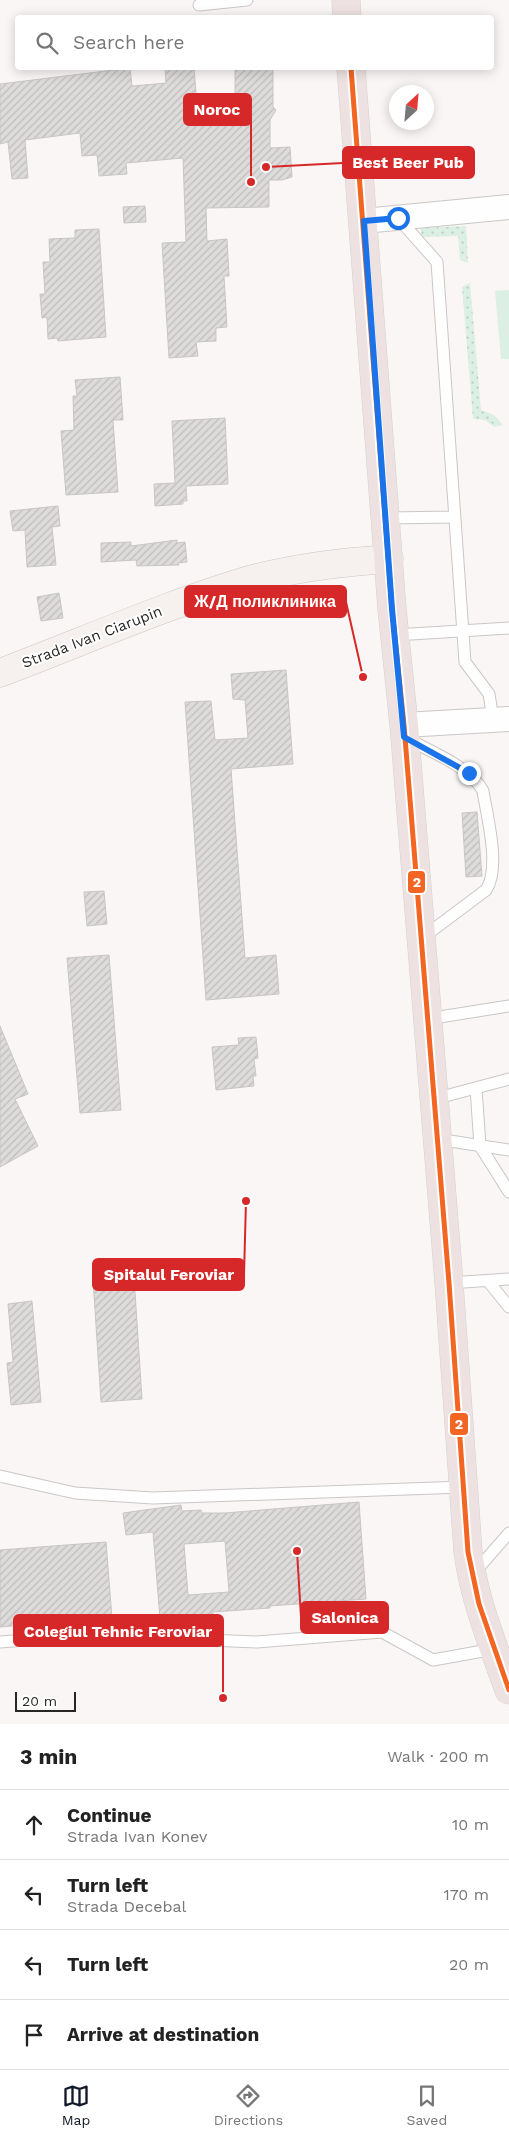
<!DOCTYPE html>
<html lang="en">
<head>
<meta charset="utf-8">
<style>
  :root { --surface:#fff; --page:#f2f2f2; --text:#222; --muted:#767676; --line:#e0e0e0; --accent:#111827 }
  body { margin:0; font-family:"Work Sans",sans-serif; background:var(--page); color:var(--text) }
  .compass { position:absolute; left:389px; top:85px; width:45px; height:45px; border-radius:50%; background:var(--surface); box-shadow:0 2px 12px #0003; rotate:26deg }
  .scale { position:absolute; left:15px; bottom:12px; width:61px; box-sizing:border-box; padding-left:5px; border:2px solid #282625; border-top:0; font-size:14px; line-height:18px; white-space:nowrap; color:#282625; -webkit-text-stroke:4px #fff; paint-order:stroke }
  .stop { position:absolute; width:15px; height:15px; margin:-11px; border:4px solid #1a73e8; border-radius:50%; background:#fff }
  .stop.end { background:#1a73e8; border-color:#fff; box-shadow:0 1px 5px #0008 }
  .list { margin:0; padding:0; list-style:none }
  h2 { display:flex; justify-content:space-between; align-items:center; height:65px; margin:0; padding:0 20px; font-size:21px }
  h2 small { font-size:16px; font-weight:400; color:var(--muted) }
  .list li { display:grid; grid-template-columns:32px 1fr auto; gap:15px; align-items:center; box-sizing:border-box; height:70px; padding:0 20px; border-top:1px solid var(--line) }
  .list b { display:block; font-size:19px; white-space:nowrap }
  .list p { margin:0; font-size:16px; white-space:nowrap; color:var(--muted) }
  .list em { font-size:16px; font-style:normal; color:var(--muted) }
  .icon { flex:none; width:28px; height:28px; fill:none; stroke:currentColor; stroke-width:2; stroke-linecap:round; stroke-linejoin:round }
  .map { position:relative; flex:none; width:509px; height:1724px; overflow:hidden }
  .search { position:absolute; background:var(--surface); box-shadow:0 2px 12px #0003; left:15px; right:15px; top:15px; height:55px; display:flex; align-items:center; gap:12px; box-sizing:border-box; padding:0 18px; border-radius:5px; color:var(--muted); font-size:19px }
  .sheet { height:345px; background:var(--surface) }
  nav { display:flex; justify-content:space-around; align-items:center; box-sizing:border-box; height:70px; border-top:1px solid var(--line); background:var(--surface); font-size:14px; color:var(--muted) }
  nav a { display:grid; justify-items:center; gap:2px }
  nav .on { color:var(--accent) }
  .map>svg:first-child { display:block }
  .green { fill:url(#green-dots) }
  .pitch { fill:#dcefe4 }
  .building { fill:url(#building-hatch); stroke:#c8c6c5; fill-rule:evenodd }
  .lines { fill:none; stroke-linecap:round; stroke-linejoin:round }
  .lane-casing { stroke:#cac7c6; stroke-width:13 }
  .street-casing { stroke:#cac7c6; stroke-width:26 }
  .secondary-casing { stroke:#cac7c6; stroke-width:29 }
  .primary-casing { stroke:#d2d0cf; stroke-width:29 }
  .lane { stroke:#fefefe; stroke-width:11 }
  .street { stroke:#fefefe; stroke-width:24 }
  .secondary { stroke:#f6f0ef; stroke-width:28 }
  .primary { stroke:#ede2e1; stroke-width:28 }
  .bus-1-casing { stroke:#fff; stroke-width:9 }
  .bus-1 { stroke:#f26522; stroke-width:5 }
  .route { stroke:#1a73e8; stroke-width:6 }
  .labels { text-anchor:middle; stroke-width:4; stroke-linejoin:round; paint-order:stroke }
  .street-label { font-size:15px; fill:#282625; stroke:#fff }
  .leader { fill:none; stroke:#d62828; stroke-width:2 }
  .callout-dot { fill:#d62828; stroke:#fff; stroke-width:2 }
  .callout { fill:#d62828; stroke:#d62828; stroke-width:2 }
  .callout-label { font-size:16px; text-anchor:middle; font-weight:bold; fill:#fff }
  .line-badge { stroke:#fff; stroke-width:2 }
  .badge-label { font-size:14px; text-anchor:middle; font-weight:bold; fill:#fff }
</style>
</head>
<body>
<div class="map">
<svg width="509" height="1724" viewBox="0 0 509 1724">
  <defs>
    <pattern id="green-dots" width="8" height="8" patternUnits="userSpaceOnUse" patternTransform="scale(1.25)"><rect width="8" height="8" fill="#dcefe4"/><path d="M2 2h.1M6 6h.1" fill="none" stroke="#bdcdc3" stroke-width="1.8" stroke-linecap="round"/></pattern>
    <pattern id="building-hatch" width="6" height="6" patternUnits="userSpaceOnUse" patternTransform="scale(1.25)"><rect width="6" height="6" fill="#dedbdb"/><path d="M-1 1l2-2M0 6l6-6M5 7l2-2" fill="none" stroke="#bebcbc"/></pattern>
  </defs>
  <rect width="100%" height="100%" fill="#faf6f5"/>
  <path class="green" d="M466 226 468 263 460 260 458 236 421 237V228Z
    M470 283 481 410 494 415 503 425 494 427 485 420 473 419 462 287Z"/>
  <path class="pitch" d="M509 290V359H501L495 291Z"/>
  <path class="building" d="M130 68 132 86 166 83 165 68H194L198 117 235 116V68H273V107L276 110 270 120V148L290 147 292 177 282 180H269V207L206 208 207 241 227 239 229 276H224L227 327 216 328V341L196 342 198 356 169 358 162 243 186 242 183 158 126 163 127 174 99 176 97 155 82 156 80 133 25 140 28 178 12 179 8 142 0 144V84Z
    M145 206 146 222 124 223 123 207Z
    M99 229 106 337 58 341 57 338 48 339 47 317 42 318 40 294H45L43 262H50L49 239 75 238V230Z
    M120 377 123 420H113L118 492 66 495 61 431 74 430 73 396H77L75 380Z
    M225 418 228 484 186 486 187 501H183V504L155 506 154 484 175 483 172 421Z
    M58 506 60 526 52 527 56 565 27 567 25 530 13 531 10 511Z
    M177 540V543L185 542 187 562 178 563 179 565 137 566 136 560 101 562V543L131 542V546Z
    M59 593 63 618 41 621 37 597Z
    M286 670 293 764 231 769 245 958 276 955 279 994 206 1000 185 702 211 701 215 740 248 738 245 700 233 699 231 674Z
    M477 812 482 876 466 877 462 813Z
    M104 891 107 924 87 926 84 892Z
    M109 955 121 1110 80 1113 67 958Z
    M0 1026 28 1094 15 1099 38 1146 0 1167Z
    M256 1037 258 1058 254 1059 256 1076H253L254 1086 216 1090 212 1047 239 1045 238 1038Z
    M134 1277 142 1399 101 1402 93 1279Z
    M32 1301 41 1402 11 1405 7 1363 13 1362 8 1304Z
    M359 1502 366 1599 270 1606V1608L213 1612V1614L160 1619 153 1532 126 1535 123 1513 181 1505 182 1511 201 1510 202 1513H225ZM225 1541 229 1592 188 1595 184 1544Z
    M106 1542 112 1618 0 1627V1550Z"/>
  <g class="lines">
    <defs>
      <path id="lane" d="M199 5 247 0
        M398 218 437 262 465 662 489 694 493 719
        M386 518 455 517
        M395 635 509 628
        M406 738C429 751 471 767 483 791 487 817 501 868 486 890L422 938
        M427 1019 509 1006
        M476 1088 480 1146 509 1192
        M434 1099 509 1079
        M437 1139 509 1150
        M488 1281 509 1307
        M449 1283 509 1279
        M0 1476 75 1493 153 1498 463 1487
        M474 1573 509 1533
        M0 1642 127 1632 161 1638 257 1642 382 1632 433 1660 494 1649"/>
      <path id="street" d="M364 221 509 207
        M404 725 509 719"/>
      <path id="secondary" d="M0 673C82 642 163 606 246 581 292 568 342 562 389 559"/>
      <path id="primary" d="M346 0 347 18
        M351 68 392 609 404 725 449 1283 468 1552C474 1599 493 1645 509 1690"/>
    </defs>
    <use href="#lane" class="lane-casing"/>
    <use href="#street" class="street-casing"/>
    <use href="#secondary" class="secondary-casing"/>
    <use href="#primary" class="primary-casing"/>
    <use href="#lane" class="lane"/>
    <use href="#street" class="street"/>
    <use href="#secondary" class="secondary"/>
    <use href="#primary" class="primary"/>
    <defs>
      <path id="bus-1" d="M351 68 392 609 404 725 449 1283 468 1552 479 1604 509 1690"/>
    </defs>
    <use href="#bus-1" class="bus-1-casing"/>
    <use href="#bus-1" class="bus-1"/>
  </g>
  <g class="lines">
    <path class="route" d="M398 218 364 221 392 609 404 737 469 773"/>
  </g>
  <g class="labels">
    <g class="street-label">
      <text transform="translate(92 637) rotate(-21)" y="5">Strada Ivan Ciarupin</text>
    </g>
  </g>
  <path class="leader" d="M251 182L251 109M266 167L343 163M363 677L346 602M246 1201L244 1275M297 1551L301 1617M223 1698L223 1631"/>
  <g class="callout-dot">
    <circle cx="251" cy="182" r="5"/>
    <circle cx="266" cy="167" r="5"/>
    <circle cx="363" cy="677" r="5"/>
    <circle cx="246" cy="1201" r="5"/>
    <circle cx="297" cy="1551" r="5"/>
    <circle cx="223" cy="1698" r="5"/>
  </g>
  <g class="callout">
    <rect x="184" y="94" width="67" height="31" rx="5"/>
    <rect x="343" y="147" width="131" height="31" rx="5"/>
    <rect x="185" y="586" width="161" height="31" rx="5"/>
    <rect x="93" y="1259" width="151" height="31" rx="5"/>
    <rect x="301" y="1602" width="87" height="31" rx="5"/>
    <rect x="14" y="1615" width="209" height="31" rx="5"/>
  </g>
  <g class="callout-label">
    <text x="217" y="115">Noroc</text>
    <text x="408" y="168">Best Beer Pub</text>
    <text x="265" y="607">Ж/Д поликлиника</text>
    <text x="169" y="1280">Spitalul Feroviar</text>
    <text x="345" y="1623">Salonica</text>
    <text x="118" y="1637">Colegiul Tehnic Feroviar</text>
  </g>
  <g class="line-badge">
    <rect x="407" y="870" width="19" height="24" rx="5" fill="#f26522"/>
    <rect x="449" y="1412" width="20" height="24" rx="5" fill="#f26522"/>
  </g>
  <g class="badge-label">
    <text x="417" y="887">2</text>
    <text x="459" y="1429">2</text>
  </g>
</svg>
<svg class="compass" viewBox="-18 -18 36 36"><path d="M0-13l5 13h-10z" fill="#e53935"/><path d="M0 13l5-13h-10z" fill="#767676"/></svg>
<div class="scale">20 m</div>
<div class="stop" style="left:398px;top:218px"></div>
<div class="stop end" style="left:469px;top:773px"></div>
<div class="search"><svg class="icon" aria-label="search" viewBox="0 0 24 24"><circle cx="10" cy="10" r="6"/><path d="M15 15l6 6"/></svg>Search here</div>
</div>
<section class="sheet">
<h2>3 min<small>Walk · 200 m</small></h2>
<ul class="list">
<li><svg class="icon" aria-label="ahead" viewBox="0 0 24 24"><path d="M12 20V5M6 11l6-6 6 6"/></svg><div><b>Continue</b><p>Strada Ivan Konev</p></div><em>10 m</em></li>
<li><svg class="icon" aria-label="left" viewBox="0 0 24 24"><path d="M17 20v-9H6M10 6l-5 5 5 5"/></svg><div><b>Turn left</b><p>Strada Decebal</p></div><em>170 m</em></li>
<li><svg class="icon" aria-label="left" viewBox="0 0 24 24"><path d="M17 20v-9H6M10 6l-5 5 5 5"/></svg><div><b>Turn left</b></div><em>20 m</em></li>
<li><svg class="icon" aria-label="arrive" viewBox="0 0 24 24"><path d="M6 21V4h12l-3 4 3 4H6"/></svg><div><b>Arrive at destination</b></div></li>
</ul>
</section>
<nav>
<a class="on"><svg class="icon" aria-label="map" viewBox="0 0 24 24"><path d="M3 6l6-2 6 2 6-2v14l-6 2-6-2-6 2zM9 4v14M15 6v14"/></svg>Map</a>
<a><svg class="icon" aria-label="directions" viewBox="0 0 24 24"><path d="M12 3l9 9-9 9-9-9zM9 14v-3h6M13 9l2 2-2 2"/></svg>Directions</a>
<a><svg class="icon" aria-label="saved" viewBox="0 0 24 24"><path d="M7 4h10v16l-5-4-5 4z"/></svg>Saved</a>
</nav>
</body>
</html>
